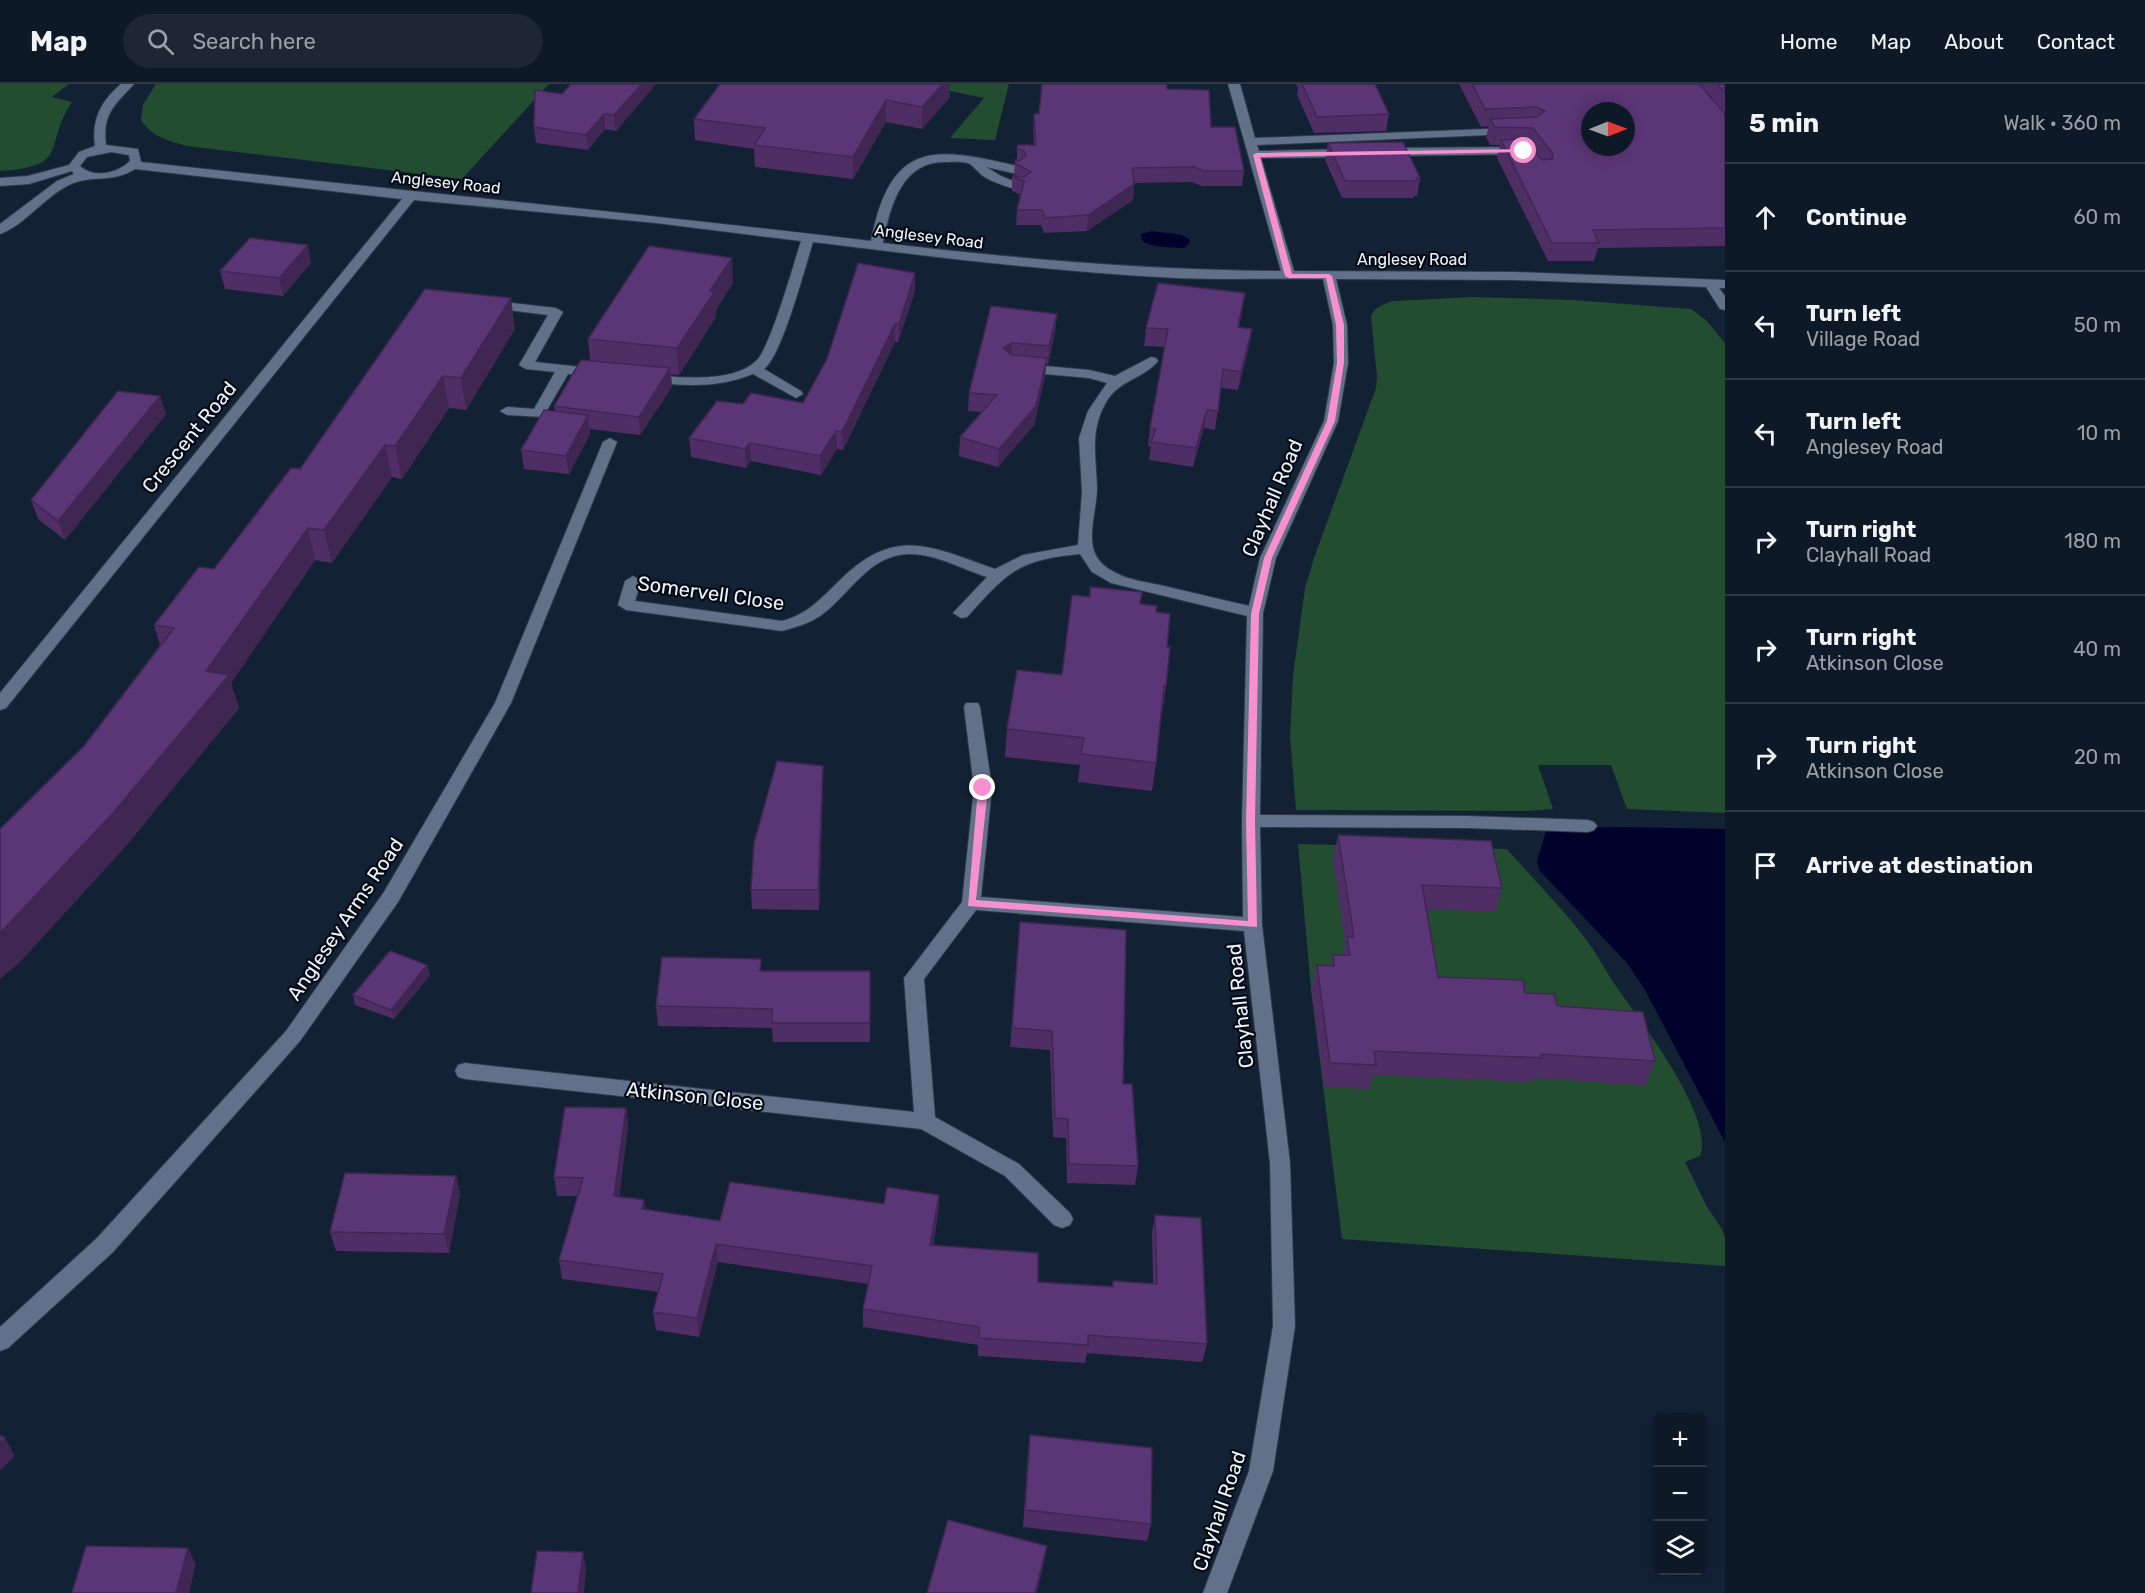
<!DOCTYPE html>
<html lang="en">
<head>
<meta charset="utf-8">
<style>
  :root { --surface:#0e1928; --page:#1c2634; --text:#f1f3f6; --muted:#9ba0a8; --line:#2e3845 }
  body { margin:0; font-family:Rubik,sans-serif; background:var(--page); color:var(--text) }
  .controls { position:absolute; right:18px; bottom:18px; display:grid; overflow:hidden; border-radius:9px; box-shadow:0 3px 15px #0003 }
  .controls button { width:54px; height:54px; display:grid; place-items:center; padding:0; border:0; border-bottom:2px solid var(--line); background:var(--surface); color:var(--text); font:30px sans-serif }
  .compass { position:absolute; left:1581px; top:18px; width:54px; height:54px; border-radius:50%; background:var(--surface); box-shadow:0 3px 15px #0003; rotate:89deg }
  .stop { position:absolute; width:18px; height:18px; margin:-14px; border:4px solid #f690cf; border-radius:50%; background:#fff }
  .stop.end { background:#f690cf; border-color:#fff; box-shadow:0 2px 6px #0008 }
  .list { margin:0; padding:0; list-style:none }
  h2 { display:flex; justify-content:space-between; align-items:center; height:78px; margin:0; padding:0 24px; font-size:26px }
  h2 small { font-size:20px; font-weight:400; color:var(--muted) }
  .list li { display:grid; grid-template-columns:39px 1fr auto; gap:18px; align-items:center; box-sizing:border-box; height:108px; padding:0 24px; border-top:2px solid var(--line) }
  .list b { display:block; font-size:22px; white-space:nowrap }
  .list p { margin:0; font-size:20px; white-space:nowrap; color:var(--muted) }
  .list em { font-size:20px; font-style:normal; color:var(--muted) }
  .icon { flex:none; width:33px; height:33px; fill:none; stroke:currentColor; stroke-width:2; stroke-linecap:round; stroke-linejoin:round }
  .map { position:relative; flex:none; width:1725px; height:1509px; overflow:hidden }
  header { display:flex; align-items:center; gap:36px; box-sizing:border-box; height:84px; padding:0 30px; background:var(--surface); border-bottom:2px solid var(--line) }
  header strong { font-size:28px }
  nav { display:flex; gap:33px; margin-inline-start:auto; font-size:21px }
  .search { width:420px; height:54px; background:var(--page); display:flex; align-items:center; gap:15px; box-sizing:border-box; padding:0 21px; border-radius:33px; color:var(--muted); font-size:22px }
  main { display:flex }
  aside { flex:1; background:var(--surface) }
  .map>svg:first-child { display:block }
  .green { fill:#224d31 }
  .water { fill:#00022c }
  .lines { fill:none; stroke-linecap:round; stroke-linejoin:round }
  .minor-casing { stroke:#313949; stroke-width:2 }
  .minor { fill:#607189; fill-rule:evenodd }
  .wall { fill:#4e2e65 }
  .shaded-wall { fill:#402653 }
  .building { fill:#5b3676; stroke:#402653; stroke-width:1.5; fill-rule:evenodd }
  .route { fill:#f690cf }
  .labels { text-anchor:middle; stroke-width:4.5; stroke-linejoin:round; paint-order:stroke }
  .far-street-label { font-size:16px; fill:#eff5fe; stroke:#050b14 }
  .street-label { font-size:20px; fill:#eff5fe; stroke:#050b14 }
</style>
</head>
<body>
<header>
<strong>Map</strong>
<div class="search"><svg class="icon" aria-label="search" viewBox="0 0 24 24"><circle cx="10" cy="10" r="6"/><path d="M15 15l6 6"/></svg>Search here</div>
<nav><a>Home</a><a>Map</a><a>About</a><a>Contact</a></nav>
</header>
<main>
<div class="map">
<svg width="1725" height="1509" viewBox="0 0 1725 1509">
  <rect width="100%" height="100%" fill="#132135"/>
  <path class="green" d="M0 0H69L52 13 72 18C42 63 72 82 0 87Z
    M156 0H549L462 95 195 63C176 60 152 54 141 36L143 21Z
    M938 0H1009L995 56 950 54 984 14 935 4Z
    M1472 213 1573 216 1691 225 1706 236 1725 259V729L1627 725 1611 681H1538L1553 725 1526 727 1296 726 1290 652 1293 592 1305 504 1314 474 1376 304 1377 293 1371 232C1376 222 1383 220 1394 217Z
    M1298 760 1507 765C1534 796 1564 826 1588 858 1599 873 1607 890 1618 905 1641 938 1715 1033 1700 1072L1685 1078 1707 1123 1722 1145 1725 1154V1182L1342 1155 1311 905Z"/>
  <path class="water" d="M1152 147 1182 151 1189 155 1190 158 1184 164C1170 163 1154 164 1142 157L1141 150Z
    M1624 743 1725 745V1058L1645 906 1627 879 1539 786 1537 777 1547 744Z"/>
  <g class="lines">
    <defs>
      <path id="minor" d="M121 0H134C115 21 102 29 106 61L138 65 141 78C384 105 628 128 871 157 891 55 934 62 1021 83L1023 86 1017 90 986 83 1001 92 1028 103 1022 107C1009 103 995 100 983 92 979 89 974 83 970 80 964 77 953 78 947 78 902 76 890 122 883 159 1018 175 1146 186 1281 187L1228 0H1240L1255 54 1511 44 1517 47 1511 50 1257 61 1259 67 1350 65 1356 69 1350 73 1261 74 1294 187 1515 188 1725 196V204H1719L1725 212V226L1720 225 1706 203 1515 196 1336 195 1347 241 1348 279 1338 337 1276 474 1263 529 1260 731 1468 732 1588 736 1594 738 1597 742 1594 746 1588 748 1468 744 1260 743 1262 841 1290 1079 1295 1242 1273 1387 1227 1509H1203L1249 1387 1273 1242 1270 1079 1244 847 976 826 924 895 935 1033 1019 1080 1070 1129 1073 1135 1070 1141 1062 1144 1054 1141 1005 1092 921 1045 465 995 458 993 455 987 458 981 465 979 914 1028 904 894 962 818 974 704 964 623 966 619H978L980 623 992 704 981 813 1243 833 1242 737 1247 532 1111 499 1092 488 1080 470C1017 476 1008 488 967 533L961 534 953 529 987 493C962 485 934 469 908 470 868 471 849 512 820 532 808 540 796 543 782 547L626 526 618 521 625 497 633 492 641 497 635 517 782 537C806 531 821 515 838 498 895 441 929 462 995 485L1023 471 1078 461 1082 408 1079 354 1088 327 1107 299 1089 294 1022 288 1015 284 1022 280 1089 286 1115 292 1151 273 1156 274 1158 277C1144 294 1121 296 1108 315 1089 345 1096 371 1097 404 1097 424 1088 447 1094 467 1098 478 1106 484 1116 489 1129 496 1145 498 1160 501 1189 508 1219 515 1249 522L1260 474 1324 337 1334 279 1333 241 1323 195C1275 194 1226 196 1177 194 1055 188 934 173 813 158 805 183 782 272 764 285L801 307 803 310 796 314 753 290C719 304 684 302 648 298L641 294C649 286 666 292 676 293 700 294 737 295 756 277 770 265 794 179 801 157L656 139 414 116 6 624 0 626V609L402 115 135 85C112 100 91 90 69 101 47 111 21 144 0 150V140L57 97 74 90 72 87 29 100 0 102V94L28 92 69 81 79 68 95 62C91 36 101 17 121 0ZM111 68 129 71 130 77C118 89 94 95 80 82L87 73Z
        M1521 63 1525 64V70L1384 72 1378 68 1384 64Z
        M512 219 556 224 563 228 535 278 599 285 606 289 599 293 568 290 543 333 507 331 500 327 507 323 534 325 555 288 526 285 519 281 548 231 507 226 505 223Z
        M610 354 617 358 511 619 398 818 300 957 113 1168 8 1264 0 1267V1243L97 1154 286 947 384 808 495 619 603 358Z"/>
    </defs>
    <use href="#minor" class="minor-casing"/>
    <use href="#minor" class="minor"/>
  </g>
  <path class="wall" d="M571 0H656L616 47 605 45 588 66 536 59 534 43Z
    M720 0 950 13 922 45 886 38 853 95 755 83 754 65 695 56 694 35Z
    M1296 0H1375L1389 30 1386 47 1314 49 1297 11 1298 4Z
    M1459 0H1725V162L1598 164 1594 177H1548L1497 74 1500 61H1490L1486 53 1489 42 1481 43Z
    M1167 5 1211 43 1244 87 1242 102H1202L1192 98 1134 99 1133 116 1087 147 1044 149 1041 141H1016L1017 126 1021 111 1012 107V92H1014L1015 79 1017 76V64L1034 61 1033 45 1034 30H1039Z
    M1328 59 1420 94 1417 112H1414V114H1342L1325 76Z
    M311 179 283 212 225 205 220 187Z
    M733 199 716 226V233L679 291 671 290 672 303 640 351 590 345V350L569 390 524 385 521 366 555 328 554 322 590 276 588 255Z
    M915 207 898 258H895L843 366 837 365 821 391 751 377 746 384 691 373 689 354 743 320 803 319Z
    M1245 209 1239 243 1249 263 1238 306 1221 304 1215 346 1204 344 1193 383 1149 376 1151 363 1148 362 1150 344 1165 263 1144 262 1146 244Z
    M991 222 1057 230 1055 248 1048 280H1046L1045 292 1034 341 998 383 959 372 960 353 982 328 968 327 969 309Z
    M515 245 466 326 449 324 402 395 392 393 332 479 315 476 231 599 239 624 125 763 18 880 84 662 160 561 154 541 214 485 300 385Z
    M166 330 65 456 38 435 31 416Z
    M1090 503 1140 520 1156 528 1167 563 1166 602 1162 630H1161L1156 679 1152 707 1078 698 1080 681 1005 673 1007 645 1062 591 1089 513Z
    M823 701 819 826 752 825 751 806Z
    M1338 751 1502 804 1495 828 1426 825 1438 893 1525 909 1557 922 1655 977 1645 1001 1535 994 1533 998 1373 991 1369 1005 1324 1003 1311 905 1317 881 1330 882 1333 871H1343L1345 860 1333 775Z
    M1020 838 1123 1000 1138 1082 1135 1101 1067 1099 1066 1054 1053 1053 1050 966 1010 963Z
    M761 875V887H870V958H773L772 944 658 942 656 922Z
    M430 891 394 935 355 921 353 911Z
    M626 1024 628 1042 619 1113 644 1116 645 1126 720 1137 884 1120 939 1111 938 1130 933 1162 1038 1198 1112 1202 1113 1197 1153 1200 1152 1149 1155 1131 1207 1260 1202 1278 1087 1269 1085 1279 978 1272V1261L863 1243V1225L868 1200 718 1178 699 1253 656 1246 653 1228 659 1208 562 1195 559 1176 578 1112H557L554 1093Z
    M456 1092 460 1110 449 1169 336 1167 330 1148Z
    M1030 1351 1151 1440 1147 1457 1023 1443 1028 1369Z"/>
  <path class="shaded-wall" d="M642 0H656L616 47 614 31Z
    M943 0H950V13L922 45V23Z
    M886 16V38L853 95V73Z
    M604 30 605 45 588 66 586 51Z
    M1134 100 1133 116 1087 147 1088 131Z
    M308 161 311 179 283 212 279 194Z
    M732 174 733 199 716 226V233L679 291 677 264 710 207Z
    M915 189V207L898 258 899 240Z
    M511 214 515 245 466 326 461 294Z
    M1057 230 1055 248 1048 280 1049 262Z
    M895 240V258L843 366 842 348Z
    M1252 245 1249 263 1238 306 1241 288Z
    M1012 259 1011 277 1003 264Z
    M1047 274 1045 292 1034 341 998 383 999 365Z
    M670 284 672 303 640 351 639 333Z
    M443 292 449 324 402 395 395 362Z
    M160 312 166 330 65 456 58 437Z
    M1207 326 1204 344 1193 383 1196 364Z
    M588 331 590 350 569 390 566 372Z
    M836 347 837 365 821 391 820 372Z
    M750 359 751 377 746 384 745 365Z
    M385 361 392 393 332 479 324 446Z
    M308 444 315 476 231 599 239 624 125 763 18 880 0 895V849L206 587Z
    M823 682V701L819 826 818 806Z
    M427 881 430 891 394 935 391 926Z
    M626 1024 628 1042 617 1131 614 1112Z
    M456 1092 460 1110 449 1169 444 1150Z
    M939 1111 938 1130 929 1180 930 1161Z
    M644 1116 647 1135 642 1125Z
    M716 1160 718 1178 699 1253 697 1234Z
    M5 1354 15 1372 0 1387V1359Z
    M1047 1462 1044 1479 1037 1509H1035Z
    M188 1464 196 1480 189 1509H176Z
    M583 1468 586 1485 584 1509H578Z"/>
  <path class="building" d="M571 0H642L614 31 604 30 586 51 534 43 535 6 562 10Z
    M720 0H943L922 23 886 16 853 73 754 61 765 44 694 35Z
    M1042 0H1167V5L1209 6 1211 43H1235L1244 87H1204L1194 83 1132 84 1134 100 1088 131 1045 134 1042 126H1017L1024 97 1012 92 1024 93 1031 88 1015 79V76L1019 77 1026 71 1024 67 1017 64 1018 61H1036L1034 30H1039Z
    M1302 0H1375L1389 30 1317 33Z
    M1472 0H1699L1725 30V144L1593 146 1599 159H1552L1501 56 1524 55 1542 76 1552 75 1553 70 1533 44 1495 43 1490 35 1536 33 1545 27 1536 23 1485 25ZM1590 27H1626V63H1590Z
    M1717 0H1725V9Z
    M1403 58 1420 94H1416L1417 97H1345L1328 59Z
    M250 154 308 161 279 194 220 187Z
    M649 162 732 174 710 207H715L677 264 588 255Z
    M858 179 915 189 899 240H895L842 348 836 347 820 372 750 359 745 365 689 354 717 317 743 320 751 309 803 319 827 275Z
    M1158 199 1245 209 1238 243 1252 245 1241 288 1223 285 1218 327 1207 326 1196 364 1151 358 1156 345 1150 344 1168 245 1146 244Z
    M425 205 511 214 461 294 443 292 395 362 385 361 324 446 308 444 206 587 229 591 113 729 0 849V745L84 662 174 544 154 541 199 483 214 485 291 384 300 385Z
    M991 222 1057 230 1049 262 1012 259 1003 264 1012 271 1047 274 1036 322 999 365 960 353 997 311 969 309Z
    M581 276 670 284 639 333 554 322Z
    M118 307 160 312 58 437 31 416Z
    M544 326 588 331 566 372 521 366Z
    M1090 503 1142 508 1140 520 1157 522 1156 528 1170 530 1167 563H1170L1166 602H1164L1156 679 1081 670 1084 654 1007 645 1017 586 1062 591 1072 511 1090 513Z
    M777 677 823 682 818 806H751L754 759Z
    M1338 751 1491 757 1502 804 1422 801 1438 893 1523 896 1525 909 1554 910 1557 922 1643 928 1655 977 1541 970 1542 974 1374 967 1376 981 1330 979 1317 881 1334 882 1333 871H1350L1347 853H1354Z
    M1020 838 1126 846 1123 1000H1132L1138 1082 1069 1080 1068 1035 1055 1034 1052 947 1012 944Z
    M390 867 427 881 391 926 353 911Z
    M662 873 761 875 760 887H870V939H772V925L656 922Z
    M565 1023 626 1024 614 1112 644 1116 642 1125 720 1137 730 1098 884 1120 887 1103 939 1111 930 1161 1038 1169V1198L1113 1203V1197L1157 1200 1155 1131 1201 1134 1207 1260 1088 1251V1261L979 1254V1243L863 1225 872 1182 716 1160 697 1234 653 1228 663 1190 559 1176 583 1094 554 1093Z
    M345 1089 456 1092 444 1150 330 1148Z
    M0 1351 5 1354 0 1359Z
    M1030 1351 1152 1364 1151 1440 1025 1426Z
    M948 1436 1047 1462 1035 1509H927Z
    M86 1462 188 1464 176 1509H72Z
    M537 1467 583 1468 578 1509H531Z"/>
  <path class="route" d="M1524 65 1526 68 1260 73 1292 190H1329L1332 192 1344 241V279L1335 337 1272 474 1259 530 1255 737 1257 843 968 822 978 704 983 701 988 704 976 816 1248 837 1246 737 1251 530 1264 474 1327 337 1337 279 1336 241 1326 194H1289L1285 192 1253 71 1256 69Z"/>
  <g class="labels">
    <g class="far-street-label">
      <text transform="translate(446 98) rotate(6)" y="6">Anglesey Road</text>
      <text transform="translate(929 152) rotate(7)" y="6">Anglesey Road</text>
      <text x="1412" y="181">Anglesey Road</text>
    </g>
    <g class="street-label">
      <text transform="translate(189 353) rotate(-51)" y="7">Crescent Road</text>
      <text transform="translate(1272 414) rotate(-67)" y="7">Clayhall Road</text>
      <text transform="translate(711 509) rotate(8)" y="7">Somervell Close</text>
      <text transform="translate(345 835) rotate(-56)" y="7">Anglesey Arms Road</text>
      <text transform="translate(1240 922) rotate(-96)" y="7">Clayhall Road</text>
      <text transform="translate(695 1012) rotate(6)" y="7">Atkinson Close</text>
      <text transform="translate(1219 1427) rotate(-71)" y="7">Clayhall Road</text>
    </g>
  </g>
</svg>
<div class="controls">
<button>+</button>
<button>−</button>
<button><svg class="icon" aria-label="layers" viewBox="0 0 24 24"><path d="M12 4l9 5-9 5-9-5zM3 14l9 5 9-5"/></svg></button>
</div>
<svg class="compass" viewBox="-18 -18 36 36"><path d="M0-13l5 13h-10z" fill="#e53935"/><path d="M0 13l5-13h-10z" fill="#9ba0a8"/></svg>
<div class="stop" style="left:1524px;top:67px"></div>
<div class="stop end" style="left:983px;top:704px"></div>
</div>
<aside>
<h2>5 min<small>Walk · 360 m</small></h2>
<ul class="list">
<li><svg class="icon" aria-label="ahead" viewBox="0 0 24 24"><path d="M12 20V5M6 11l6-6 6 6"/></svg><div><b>Continue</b></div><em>60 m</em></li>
<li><svg class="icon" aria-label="left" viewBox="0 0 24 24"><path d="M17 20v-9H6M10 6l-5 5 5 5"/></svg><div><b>Turn left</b><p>Village Road</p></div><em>50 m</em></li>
<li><svg class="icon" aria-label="left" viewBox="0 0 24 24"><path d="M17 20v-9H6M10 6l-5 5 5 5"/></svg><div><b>Turn left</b><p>Anglesey Road</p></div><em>10 m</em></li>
<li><svg class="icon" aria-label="right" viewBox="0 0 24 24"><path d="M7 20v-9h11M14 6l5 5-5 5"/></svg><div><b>Turn right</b><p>Clayhall Road</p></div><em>180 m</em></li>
<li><svg class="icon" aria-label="right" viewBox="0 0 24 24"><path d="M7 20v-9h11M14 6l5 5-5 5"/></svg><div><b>Turn right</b><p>Atkinson Close</p></div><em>40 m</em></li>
<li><svg class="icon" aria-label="right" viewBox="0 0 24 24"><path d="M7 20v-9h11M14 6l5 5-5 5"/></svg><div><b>Turn right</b><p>Atkinson Close</p></div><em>20 m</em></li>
<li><svg class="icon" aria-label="arrive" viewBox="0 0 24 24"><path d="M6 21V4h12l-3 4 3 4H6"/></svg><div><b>Arrive at destination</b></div></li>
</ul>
</aside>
</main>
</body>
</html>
